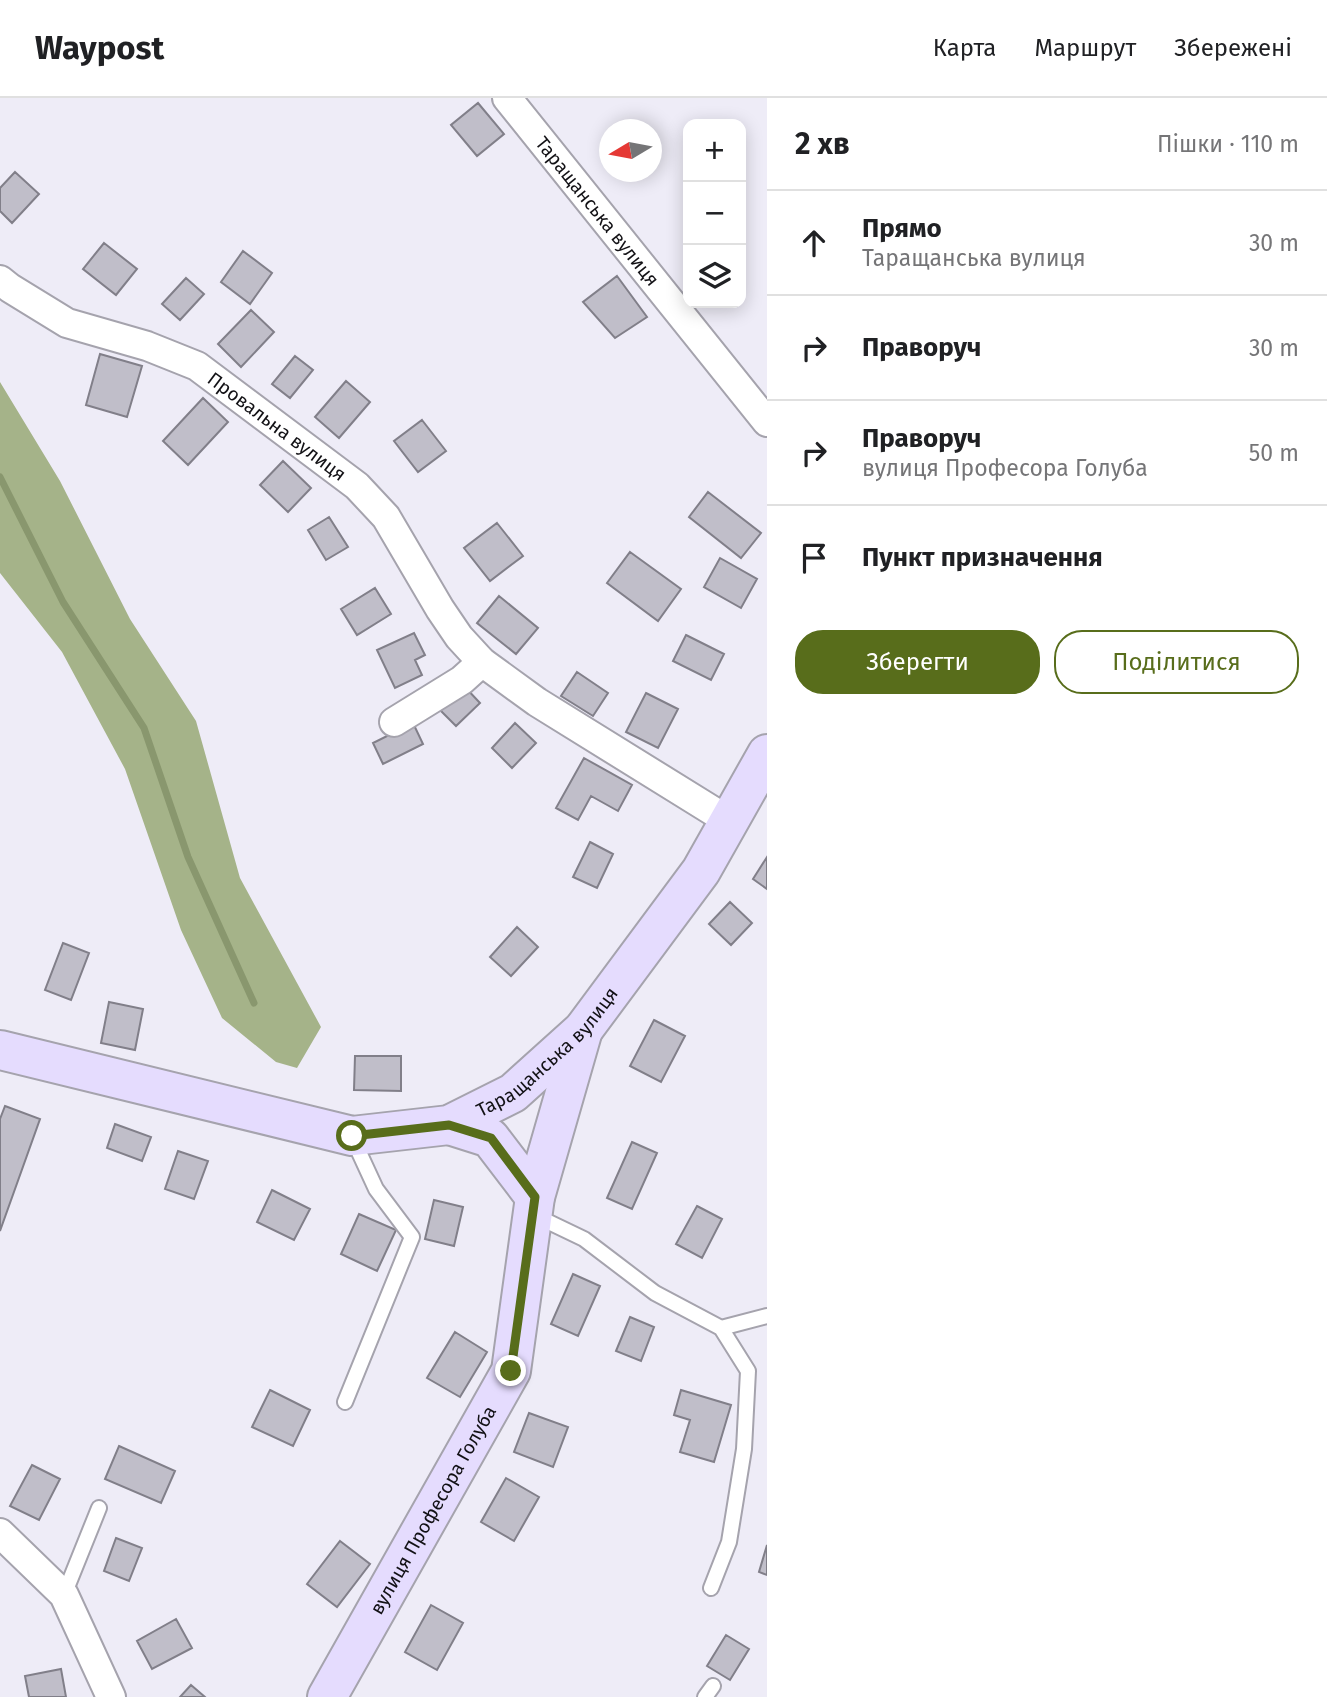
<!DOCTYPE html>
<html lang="uk">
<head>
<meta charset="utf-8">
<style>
  :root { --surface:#fff; --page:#f2f2f2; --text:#202124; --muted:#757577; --line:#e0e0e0; --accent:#586d1b }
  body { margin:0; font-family:"Fira Sans",sans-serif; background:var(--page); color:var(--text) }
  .controls { position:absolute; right:21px; top:21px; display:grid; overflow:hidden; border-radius:14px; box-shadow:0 4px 18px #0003 }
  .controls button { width:63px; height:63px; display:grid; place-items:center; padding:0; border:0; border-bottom:2px solid var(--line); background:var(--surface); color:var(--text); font:35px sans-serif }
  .compass { position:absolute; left:599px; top:21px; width:63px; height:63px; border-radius:50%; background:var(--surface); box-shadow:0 4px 18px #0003; rotate:260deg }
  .stop { position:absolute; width:21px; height:21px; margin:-16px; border:5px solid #586d1b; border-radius:50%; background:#fff }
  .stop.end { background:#586d1b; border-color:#fff; box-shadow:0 2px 7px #0008 }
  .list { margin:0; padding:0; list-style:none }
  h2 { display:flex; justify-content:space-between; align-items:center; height:91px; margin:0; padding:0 28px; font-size:30px }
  h2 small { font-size:23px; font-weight:400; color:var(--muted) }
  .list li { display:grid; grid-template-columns:46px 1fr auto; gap:21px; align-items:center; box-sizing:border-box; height:105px; padding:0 28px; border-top:2px solid var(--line) }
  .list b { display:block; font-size:26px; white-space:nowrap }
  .list p { margin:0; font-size:23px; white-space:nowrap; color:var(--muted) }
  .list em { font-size:23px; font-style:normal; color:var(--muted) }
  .actions { display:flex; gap:14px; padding:21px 28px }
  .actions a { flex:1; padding:16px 0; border:2px solid var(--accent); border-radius:28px; text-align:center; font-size:24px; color:var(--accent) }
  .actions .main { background:var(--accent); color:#fff }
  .icon { flex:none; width:38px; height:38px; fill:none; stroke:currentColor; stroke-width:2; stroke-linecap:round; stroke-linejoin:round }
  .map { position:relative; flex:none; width:767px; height:1599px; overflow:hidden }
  header { display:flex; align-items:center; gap:42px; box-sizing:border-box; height:98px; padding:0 35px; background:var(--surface); border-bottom:2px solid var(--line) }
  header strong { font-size:33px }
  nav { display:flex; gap:38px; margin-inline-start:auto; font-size:24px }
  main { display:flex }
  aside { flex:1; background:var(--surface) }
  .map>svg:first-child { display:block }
  .forest { fill:#a5b389 }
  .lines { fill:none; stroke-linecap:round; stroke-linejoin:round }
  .stream { stroke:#89976e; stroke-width:7 }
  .building { fill:#c0bec9; stroke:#817f89; stroke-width:2 }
  .lane-casing { stroke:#a5a3ad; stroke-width:18 }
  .street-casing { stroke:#a5a3ad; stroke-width:32 }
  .secondary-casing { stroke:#a5a3ad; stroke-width:42 }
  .lane { stroke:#fff; stroke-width:14 }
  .street { stroke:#fff; stroke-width:28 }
  .secondary { stroke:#e5dcfe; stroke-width:38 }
  .route { stroke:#586d1b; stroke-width:9 }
  .labels { text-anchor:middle; stroke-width:5; stroke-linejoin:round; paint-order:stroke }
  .street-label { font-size:19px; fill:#121115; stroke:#fff }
</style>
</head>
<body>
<header>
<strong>Waypost</strong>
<nav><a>Карта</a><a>Маршрут</a><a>Збережені</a></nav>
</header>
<main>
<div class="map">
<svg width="767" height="1599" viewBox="0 0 767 1599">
  <rect width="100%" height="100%" fill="#eeecf7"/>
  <path class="forest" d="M0 284 60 383 130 521 196 623 240 780 321 929 297 970 276 964 222 920 181 832 125 671 62 554 0 475Z"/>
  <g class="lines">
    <path class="stream" d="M0 379 63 504 144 630 188 759 254 905"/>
  </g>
  <path class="building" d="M478 5 504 36 477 58 451 27Z
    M15 74 39 96 12 125 0 113V90Z
    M104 145 137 171 116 197 83 171Z
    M243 153 272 175 250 206 221 184Z
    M617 178 647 219 615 240 583 204Z
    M186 180 204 196 180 222 162 206Z
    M251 212 274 234 241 269 218 246Z
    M100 256 142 268 127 319 86 307Z
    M295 258 313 272 290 300 272 286Z
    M346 283 370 304 339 340 315 319Z
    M203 300 228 324 188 367 163 343Z
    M422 322 446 353 418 374 394 343Z
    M283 363 311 390 288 414 260 387Z
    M708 394 761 435 741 460 689 419Z
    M329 419 348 449 326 462 308 432Z
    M497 425 523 458 490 483 464 450Z
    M630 454 681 491 658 523 607 485Z
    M720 460 757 481 741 510 704 489Z
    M375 490 391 516 357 537 341 511Z
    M499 498 538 530 516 556 477 525Z
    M414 535 425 557 415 562 422 577 395 590 377 552Z
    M686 537 724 556 711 582 673 563Z
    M577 574 608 595 593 618 561 598Z
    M464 588 480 605 456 628 439 611Z
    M646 595 678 611 658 650 626 634Z
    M413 625 423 646 383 666 373 645Z
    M515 625 536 645 512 670 492 650Z
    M584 660 632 687 618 713 591 698 578 722 556 710Z
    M590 744 613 756 597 790 573 779Z
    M767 759V791L753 781Z
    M730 804 752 825 731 847 709 826Z
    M517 829 538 849 511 878 490 859Z
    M63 845 89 855 71 902 45 892Z
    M109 904 143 911 135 952 101 945Z
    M654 922 685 938 661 984 630 968Z
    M355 958H401V993L354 992Z
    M5 1008 40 1021 0 1133V1021Z
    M115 1026 151 1039 142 1063 107 1050Z
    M632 1044 657 1055 632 1111 607 1100Z
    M178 1053 208 1063 194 1101 165 1091Z
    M272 1092 310 1111 294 1142 257 1124Z
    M434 1102 463 1109 454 1148 425 1141Z
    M697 1108 722 1121 702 1160 676 1146Z
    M359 1116 396 1132 377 1173 341 1156Z
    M573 1176 600 1188 578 1238 551 1226Z
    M630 1219 654 1229 641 1263 616 1253Z
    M455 1234 487 1254 460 1299 427 1280Z
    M270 1292 310 1312 293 1348 252 1329Z
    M681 1292 731 1307 714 1364 680 1354 690 1322 674 1317Z
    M529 1315 568 1329 553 1369 514 1354Z
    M119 1348 175 1373 161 1405 105 1381Z
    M32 1367 60 1381 39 1422 10 1408Z
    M506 1380 539 1399 514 1443 481 1424Z
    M116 1440 142 1450 129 1483 104 1473Z
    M340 1443 370 1466 337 1509 307 1486Z
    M767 1447V1477L759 1474Z
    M431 1507 463 1525 437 1572 405 1554Z
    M176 1521 192 1550 152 1571 137 1543Z
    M726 1537 749 1551 730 1582 707 1568Z
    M61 1571 66 1599H29L25 1578Z
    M191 1587 205 1599H180Z"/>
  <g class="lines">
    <defs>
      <path id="lane" d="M534 1117 584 1141 655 1195 721 1230 767 1218
        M345 1304 412 1139 376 1091 352 1039
        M711 1490 729 1444 744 1351 748 1273 721 1230
        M64 1497 99 1410
        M705 1599 713 1588"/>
      <g id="street">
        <path id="s1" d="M507 0 767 324"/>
        <path id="s2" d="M0 182 10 190 67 225 147 248 197 268 357 388 386 419 440 511 459 539 482 564 537 604 729 723"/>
        <path d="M394 624 462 582 482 564"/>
        <path d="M0 1435 64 1497 111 1599"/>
      </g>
      <g id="secondary">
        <path id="s3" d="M0 952 352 1038 449 1027 513 995 583 932 701 773 767 656"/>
        <path d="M449 1027 490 1040 535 1099"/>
        <path id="s4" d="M327 1599 511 1273 535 1099 583 932"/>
      </g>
    </defs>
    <use href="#lane" class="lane-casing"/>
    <use href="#street" class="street-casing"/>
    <use href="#secondary" class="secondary-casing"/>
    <use href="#lane" class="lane"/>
    <use href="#street" class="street"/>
    <use href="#secondary" class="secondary"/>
  </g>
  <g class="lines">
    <path class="route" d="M352 1038 449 1027 491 1040 535 1099 511 1273"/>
  </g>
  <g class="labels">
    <g class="street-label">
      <text dy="7" stroke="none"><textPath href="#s1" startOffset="145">Таращанська вулиця</textPath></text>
      <text dy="7" stroke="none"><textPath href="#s2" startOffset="317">Провальна вулиця</textPath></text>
      <text dy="7" stroke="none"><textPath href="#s3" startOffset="584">Таращанська вулиця</textPath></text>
      <text dy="7" stroke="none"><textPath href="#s4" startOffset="215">вулиця Професора Голуба</textPath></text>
    </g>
  </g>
</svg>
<div class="controls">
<button>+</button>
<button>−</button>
<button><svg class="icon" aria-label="layers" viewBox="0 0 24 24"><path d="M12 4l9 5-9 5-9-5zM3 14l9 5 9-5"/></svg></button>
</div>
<svg class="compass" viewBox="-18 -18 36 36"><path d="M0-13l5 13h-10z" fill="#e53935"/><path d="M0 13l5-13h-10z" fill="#757577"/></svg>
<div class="stop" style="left:352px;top:1038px"></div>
<div class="stop end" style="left:511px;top:1273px"></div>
</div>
<aside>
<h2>2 хв<small>Пішки · 110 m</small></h2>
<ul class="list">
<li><svg class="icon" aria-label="ahead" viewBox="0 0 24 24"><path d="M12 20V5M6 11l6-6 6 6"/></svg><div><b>Прямо</b><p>Таращанська вулиця</p></div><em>30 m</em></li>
<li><svg class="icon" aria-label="right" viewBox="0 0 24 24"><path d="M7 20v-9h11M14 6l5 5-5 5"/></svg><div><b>Праворуч</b></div><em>30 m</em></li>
<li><svg class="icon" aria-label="right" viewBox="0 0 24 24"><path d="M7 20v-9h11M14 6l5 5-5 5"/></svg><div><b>Праворуч</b><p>вулиця Професора Голуба</p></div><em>50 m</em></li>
<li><svg class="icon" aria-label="arrive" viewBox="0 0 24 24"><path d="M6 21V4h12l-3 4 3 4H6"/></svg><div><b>Пункт призначення</b></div></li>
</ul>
<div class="actions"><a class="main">Зберегти</a><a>Поділитися</a></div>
</aside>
</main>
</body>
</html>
